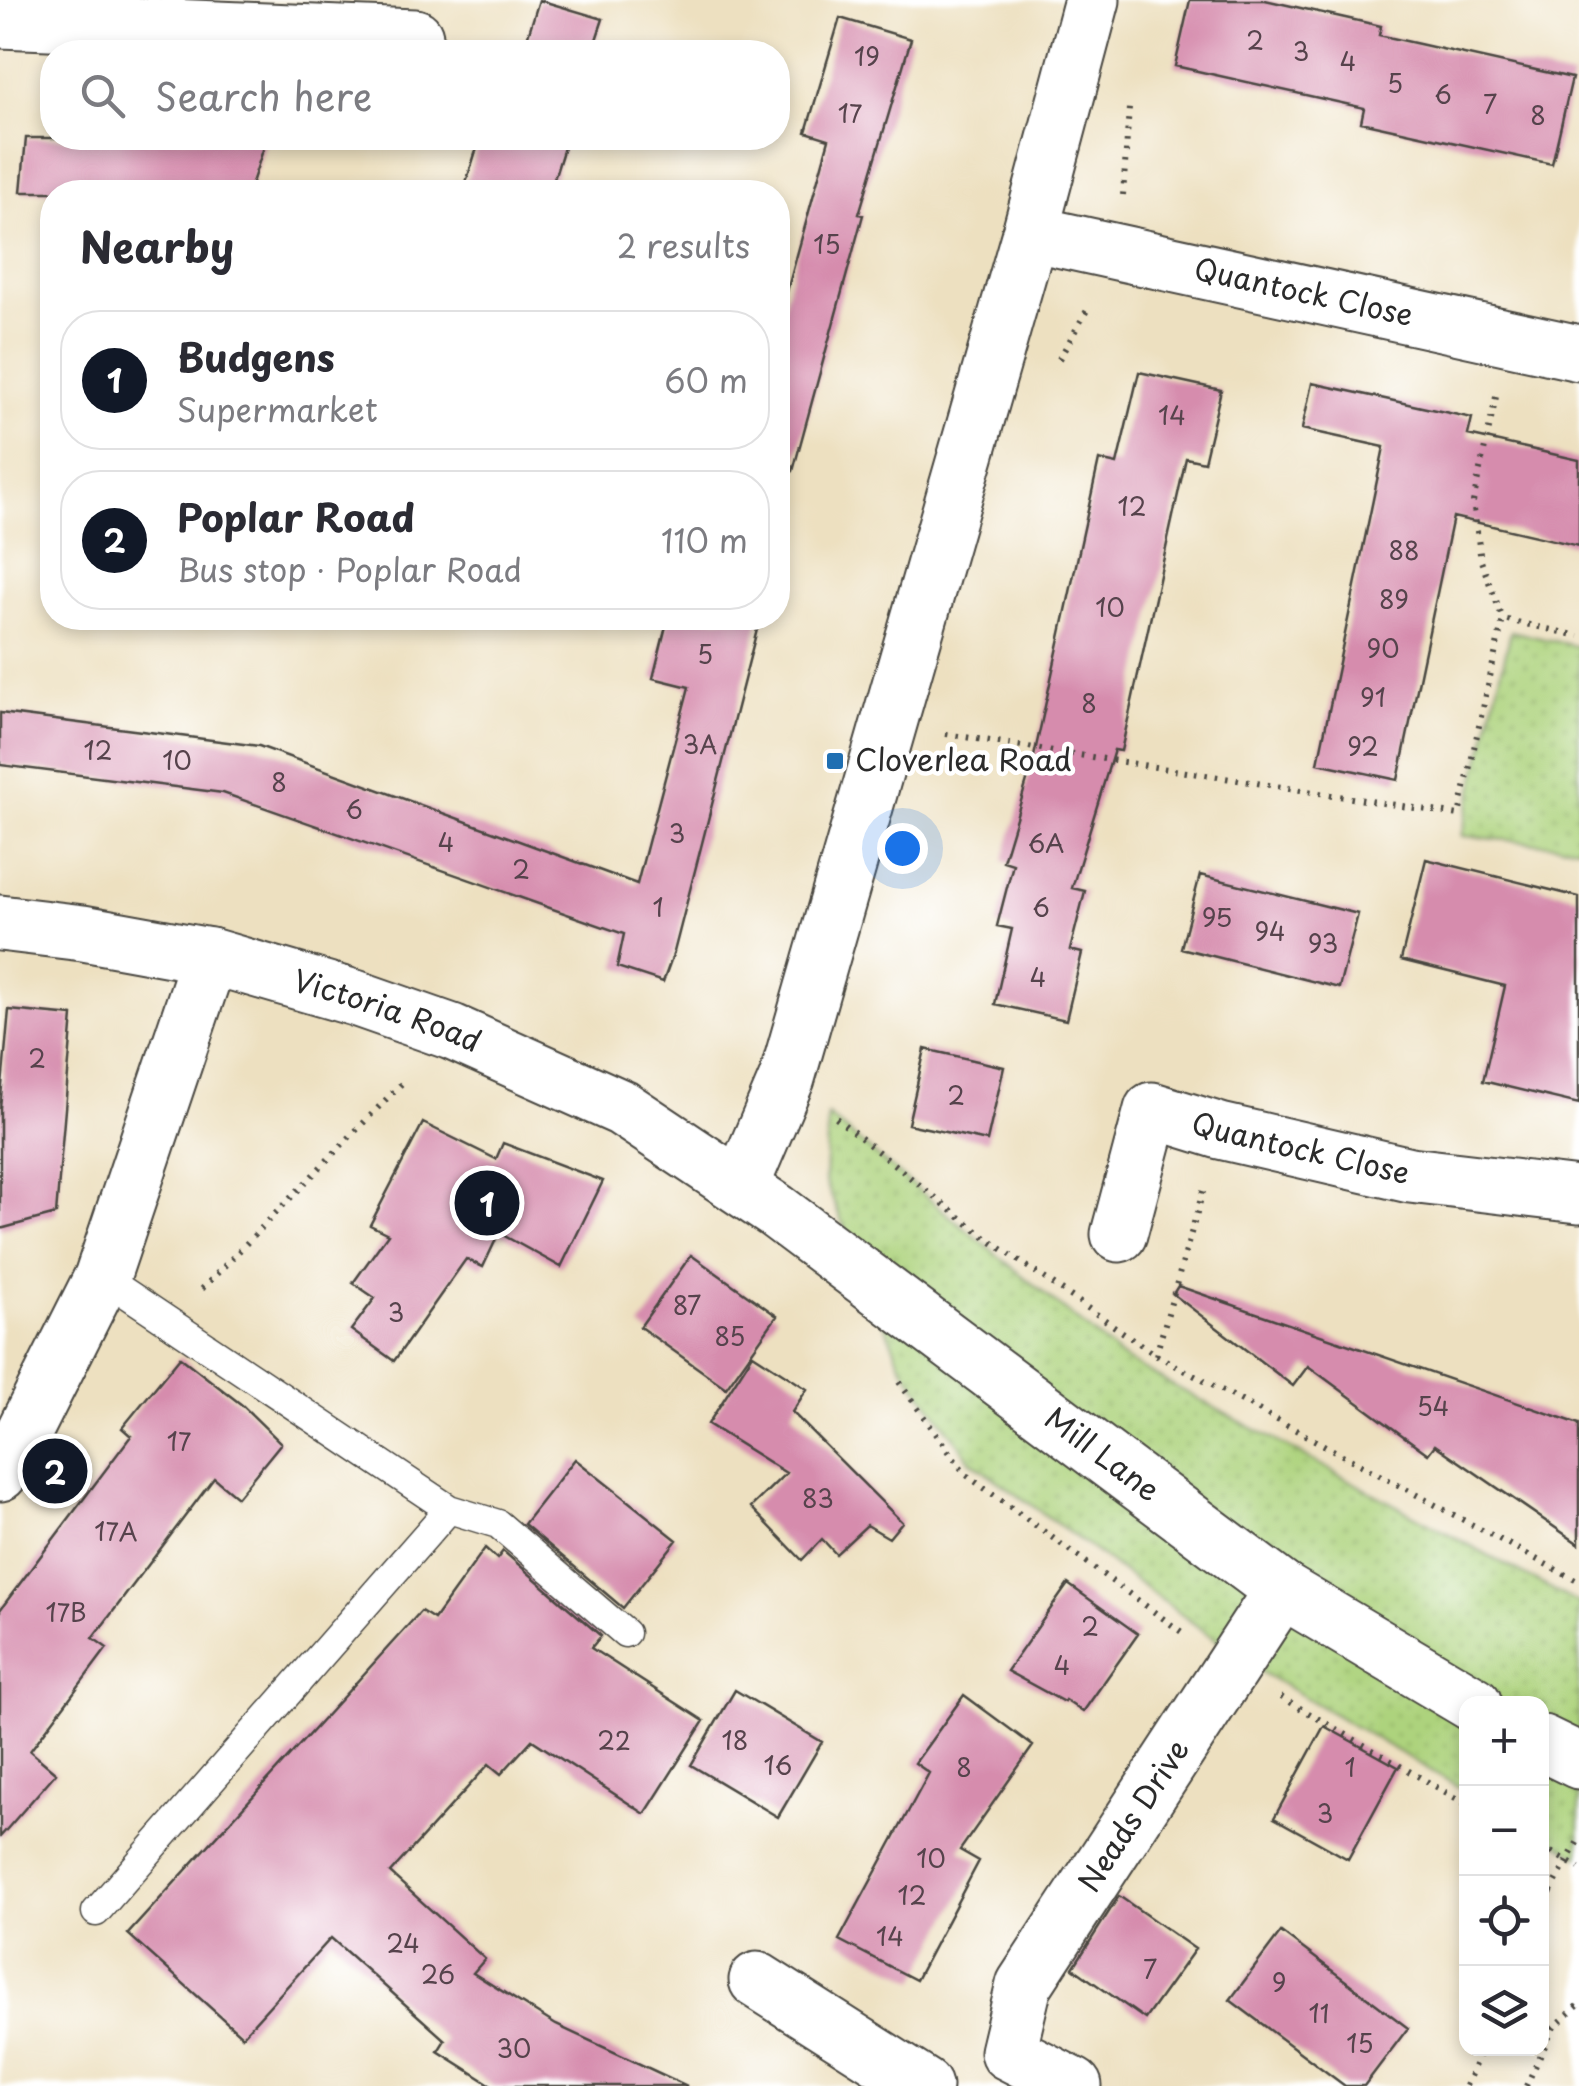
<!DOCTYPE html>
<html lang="en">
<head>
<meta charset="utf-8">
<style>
  :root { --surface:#fff; --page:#f7f7f7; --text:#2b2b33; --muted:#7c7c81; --line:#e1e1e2; --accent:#111827 }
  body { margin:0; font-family:"Playpen Sans",sans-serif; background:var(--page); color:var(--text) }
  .controls { position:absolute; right:30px; bottom:30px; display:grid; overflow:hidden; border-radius:20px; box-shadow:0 5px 15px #0003 }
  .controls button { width:90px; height:90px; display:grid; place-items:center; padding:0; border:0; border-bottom:2px solid var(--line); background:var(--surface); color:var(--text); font:50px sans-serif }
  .you { position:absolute; left:902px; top:848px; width:35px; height:35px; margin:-25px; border:8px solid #fff; border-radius:50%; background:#1a73e8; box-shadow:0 0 0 15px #1a73e833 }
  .badge { display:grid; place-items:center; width:65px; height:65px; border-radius:50%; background:var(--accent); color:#fff; font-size:32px; font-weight:700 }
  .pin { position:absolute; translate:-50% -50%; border:5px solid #fff; box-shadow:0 2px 10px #0006 }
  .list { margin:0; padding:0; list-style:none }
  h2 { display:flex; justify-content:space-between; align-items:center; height:130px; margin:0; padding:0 40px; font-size:42px }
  h2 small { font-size:32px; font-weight:400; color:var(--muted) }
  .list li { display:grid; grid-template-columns:65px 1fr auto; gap:30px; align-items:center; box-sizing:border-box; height:140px; margin:0 20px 20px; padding:0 20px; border:2px solid var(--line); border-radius:40px }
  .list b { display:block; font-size:38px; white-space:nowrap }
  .list p { margin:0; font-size:32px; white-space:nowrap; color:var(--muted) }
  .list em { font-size:32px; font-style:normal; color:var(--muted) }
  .icon { flex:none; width:55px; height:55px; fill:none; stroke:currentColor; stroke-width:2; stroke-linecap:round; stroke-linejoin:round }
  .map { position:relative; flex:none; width:1579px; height:2086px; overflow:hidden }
  .search { position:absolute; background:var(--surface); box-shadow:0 5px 15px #0003; left:40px; top:40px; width:750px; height:110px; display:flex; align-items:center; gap:25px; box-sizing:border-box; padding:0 35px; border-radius:40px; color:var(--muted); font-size:38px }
  .panel { position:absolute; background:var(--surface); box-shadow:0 5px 15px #0003; left:40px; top:180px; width:750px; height:450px; border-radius:40px }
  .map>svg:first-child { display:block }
  .grass { fill:url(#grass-dots); stroke:#6c7f54; stroke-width:2.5 }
  .building { fill:#d68cad }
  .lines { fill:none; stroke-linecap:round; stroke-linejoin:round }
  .lane-casing { stroke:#484641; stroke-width:31 }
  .street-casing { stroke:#484641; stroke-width:59 }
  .path { stroke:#484641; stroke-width:6; stroke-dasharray:2.5 8; stroke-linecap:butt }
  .lane { stroke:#fff; stroke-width:28 }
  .street { stroke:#fff; stroke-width:55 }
  .path-bridge { stroke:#484641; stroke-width:6; stroke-dasharray:2.5 8; stroke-linecap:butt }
  .poi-dot { fill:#1f6fb2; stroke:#fff; stroke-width:4 }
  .labels { text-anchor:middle; stroke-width:9; stroke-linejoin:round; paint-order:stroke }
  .number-label { font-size:25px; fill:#56434c }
  .street-label { font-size:30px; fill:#2b2b2b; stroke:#fff }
  .poi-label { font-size:30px; fill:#2b2b2b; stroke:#fff; text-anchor:start }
</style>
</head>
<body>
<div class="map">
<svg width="1579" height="2086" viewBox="0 0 1579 2086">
  <defs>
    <pattern id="grass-dots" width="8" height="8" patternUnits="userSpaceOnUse" patternTransform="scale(2.5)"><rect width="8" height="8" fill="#add37d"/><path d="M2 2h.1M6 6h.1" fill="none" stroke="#95b56c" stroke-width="1.8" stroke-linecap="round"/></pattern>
  </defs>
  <rect width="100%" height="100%" fill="#fff"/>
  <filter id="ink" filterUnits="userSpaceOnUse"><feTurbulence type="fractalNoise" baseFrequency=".01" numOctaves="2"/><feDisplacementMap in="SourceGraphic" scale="20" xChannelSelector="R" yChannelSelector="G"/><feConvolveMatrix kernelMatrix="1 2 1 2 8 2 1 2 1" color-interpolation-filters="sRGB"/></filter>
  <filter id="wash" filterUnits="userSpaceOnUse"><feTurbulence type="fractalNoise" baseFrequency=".0048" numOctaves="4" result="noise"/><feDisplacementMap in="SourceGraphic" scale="40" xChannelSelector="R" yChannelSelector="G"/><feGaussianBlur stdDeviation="2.25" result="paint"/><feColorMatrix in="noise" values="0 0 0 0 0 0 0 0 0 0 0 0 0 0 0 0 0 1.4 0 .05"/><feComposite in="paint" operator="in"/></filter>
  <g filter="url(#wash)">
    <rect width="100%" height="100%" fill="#ede0c0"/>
    <path class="grass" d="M1511 631 1579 647V847L1462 836Z
      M828 1116 1124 1359 1579 1604V1856L1542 1834V1704H1466V1791L1256 1669 971 1461 902 1366 825 1181Z"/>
    <g id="blocks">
      <path class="building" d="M539 0 603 19 592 52H523Z
        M1190 0H1265L1381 26 1379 35 1572 78 1552 164 1361 122 1364 108 1175 66Z
        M840 18 911 39 859 214 863 215 793 471 778 469V324L829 139 806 132Z
        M26 138H267L249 192H21Z
        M480 138H567L550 192H463Z
        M1139 372 1221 390 1204 462 1186 458 1121 751 1114 750 1072 888 1085 891 1070 950 1082 953 1066 1020 995 1004 1012 929 997 926 1013 864 1003 861 1033 761 1099 460 1117 464Z
        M1312 383 1472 418 1468 435 1579 460V546L1453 517 1398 780 1318 763 1384 447 1302 429Z
        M668 618H760L674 952 663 982 617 967 624 934 223 793 0 765V713L259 746 637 884 689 687 653 678Z
        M1426 859 1579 897V1104L1483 1081 1505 986 1401 960Z
        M1200 875 1358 914 1339 988 1181 948Z
        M9 1010 73 1016 56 1214 0 1229V1108Z
        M925 1049 1004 1067 987 1141 908 1124Z
        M423 1123 496 1159 503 1143 603 1181 561 1267 499 1233 483 1267 466 1259 394 1361 351 1330 375 1298 353 1283 388 1234 370 1225Z
        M691 1255 777 1316 726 1388 640 1327Z
        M1178 1286 1579 1424V1544L1435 1445 1428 1454 1308 1366 1293 1386 1173 1294Z
        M753 1354 807 1389 792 1412 902 1522 889 1538 867 1525 836 1554 822 1539 802 1560 751 1507 786 1473 708 1424Z
        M180 1357 242 1405 281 1443 237 1497 214 1478 93 1638 107 1648 30 1751 56 1773 0 1837V1610L131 1436 122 1428Z
        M575 1459 677 1540 623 1608 524 1524Z
        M485 1548 497 1559 503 1551 601 1636 591 1648 704 1721 645 1814 532 1740 501 1774 489 1764 390 1873 485 1959 473 1973 556 2025 687 2086H493L438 2051 445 2040 331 1938 242 2036 128 1934 421 1611 434 1619Z
        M1068 1584 1138 1634 1083 1712 1065 1700 1064 1702 1007 1671Z
        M735 1690 822 1742 778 1817 691 1765Z
        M964 1695 1033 1746 960 1850 979 1861 916 1980 839 1940 929 1773 915 1763Z
        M1324 1726 1398 1767 1348 1859 1274 1818Z
        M1119 1896 1195 1949 1145 2019 1073 1968Z
        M1281 1932 1408 2028 1364 2086H1345L1230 2000Z"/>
    </g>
  </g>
  <g filter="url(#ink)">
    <use href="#blocks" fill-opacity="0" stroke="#484641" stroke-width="2.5"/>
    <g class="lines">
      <defs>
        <path id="lane" d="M102 1277 449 1509 498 1524 625 1633
          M96 1912 449 1509"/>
        <g id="street">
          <path d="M0 20 415 37"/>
          <path id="s1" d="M1030 233 1579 353"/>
          <path id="s2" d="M0 923 83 933 210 956 355 998 452 1032 622 1108 776 1211 1282 1590 1474 1704"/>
          <path d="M741 1186 787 1078 1030 233 1092 0"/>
          <path id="s3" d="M1119 1234 1152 1110 1220 1131 1410 1175 1579 1195"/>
          <path d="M0 1473 11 1458 102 1277 210 956"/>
          <path d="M1542 1743 1579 1761"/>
          <path d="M757 1980 924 2086"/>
          <path id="s4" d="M1074 2086 1008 2052 1024 1985 1282 1590"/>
        </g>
      </defs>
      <use href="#lane" class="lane-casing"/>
      <use href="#street" class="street-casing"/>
      <path class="path" d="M1123 195 1129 108
        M1059 359 1090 305
        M1496 397 1473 502 1481 561 1503 619
        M946 734 1459 815 1503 619 1579 636
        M836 1118 986 1238 1156 1355 1579 1582
        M202 1289 406 1079
        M1156 1355 1204 1188
        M899 1382 965 1474 1183 1633
        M1281 1697 1466 1804
        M1542 1847 1579 1868
        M1542 1913 1551 1891
        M1466 2086 1482 2048
        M1526 2086 1554 2027 1579 2005"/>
      <use href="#lane" class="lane"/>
      <use href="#street" class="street"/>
      <path class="path-bridge" d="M1551 1891 1579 1839"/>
    </g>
  </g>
  <rect class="poi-dot" x="825" y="751" width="20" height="20" rx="5"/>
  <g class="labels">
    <g class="number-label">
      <text x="1255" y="50">2</text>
      <text x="1301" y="61">3</text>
      <text x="867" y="66">19</text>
      <text x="1348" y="71">4</text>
      <text x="1395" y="93">5</text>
      <text x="1443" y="104">6</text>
      <text x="1490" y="114">7</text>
      <text x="850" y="123">17</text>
      <text x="1538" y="125">8</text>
      <text x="827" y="254">15</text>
      <text x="1172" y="425">14</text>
      <text x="1132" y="516">12</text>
      <text x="1404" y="560">88</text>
      <text x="1394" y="609">89</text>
      <text x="1110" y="617">10</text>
      <text x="1383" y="658">90</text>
      <text x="705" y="664">5</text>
      <text x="1373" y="707">91</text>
      <text x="1089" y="713">8</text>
      <text x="700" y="754">3A</text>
      <text x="1363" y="756">92</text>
      <text x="98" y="760">12</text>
      <text x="177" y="770">10</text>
      <text x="279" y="792">8</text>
      <text x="354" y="819">6</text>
      <text x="677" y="843">3</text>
      <text x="446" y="852">4</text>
      <text x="1046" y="853">6A</text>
      <text x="521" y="879">2</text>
      <text x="658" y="917">1</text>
      <text x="1041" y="917">6</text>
      <text x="1217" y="927">95</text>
      <text x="1270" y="941">94</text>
      <text x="1323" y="953">93</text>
      <text x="1038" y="987">4</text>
      <text x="37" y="1068">2</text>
      <text x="956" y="1105">2</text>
      <text x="687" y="1315">87</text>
      <text x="396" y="1322">3</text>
      <text x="730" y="1346">85</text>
      <text x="1433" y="1416">54</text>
      <text x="179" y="1451">17</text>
      <text x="818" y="1508">83</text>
      <text x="116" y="1541">17A</text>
      <text x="66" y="1622">17B</text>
      <text x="1090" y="1636">2</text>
      <text x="1062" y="1675">4</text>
      <text x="614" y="1750">22</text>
      <text x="735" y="1750">18</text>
      <text x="778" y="1775">16</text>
      <text x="964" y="1777">8</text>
      <text x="1350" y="1777">1</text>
      <text x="1325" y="1823">3</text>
      <text x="931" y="1868">10</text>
      <text x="912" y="1905">12</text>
      <text x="890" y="1946">14</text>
      <text x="403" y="1953">24</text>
      <text x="1150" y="1979">7</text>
      <text x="438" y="1984">26</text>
      <text x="1279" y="1992">9</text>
      <text x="1319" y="2023">11</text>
      <text x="1360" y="2053">15</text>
      <text x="514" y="2058">30</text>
    </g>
    <g class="street-label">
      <text dy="10" stroke="none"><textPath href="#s1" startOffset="280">Quantock Close</textPath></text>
      <text dy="10" stroke="none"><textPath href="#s2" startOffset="398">Victoria Road</textPath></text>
      <text dy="10" stroke="none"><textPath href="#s3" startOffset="282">Quantock Close</textPath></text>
      <text dy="10" stroke="none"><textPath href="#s2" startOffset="1245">Mill Lane</textPath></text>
      <text dy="10" stroke="none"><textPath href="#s4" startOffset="345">Neads Drive</textPath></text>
    </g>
    <g class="poi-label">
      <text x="855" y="771">Cloverlea Road</text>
    </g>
  </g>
</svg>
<div class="controls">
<button>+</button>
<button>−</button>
<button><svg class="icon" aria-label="locate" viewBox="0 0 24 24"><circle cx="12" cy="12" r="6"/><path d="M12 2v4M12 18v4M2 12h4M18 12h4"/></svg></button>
<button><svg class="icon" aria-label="layers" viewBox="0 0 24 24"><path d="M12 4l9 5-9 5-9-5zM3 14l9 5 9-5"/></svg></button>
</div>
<div class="you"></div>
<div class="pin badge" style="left:487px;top:1203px">1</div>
<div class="pin badge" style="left:55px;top:1471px">2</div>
<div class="search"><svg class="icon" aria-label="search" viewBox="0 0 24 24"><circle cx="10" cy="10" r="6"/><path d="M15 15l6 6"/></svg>Search here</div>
<section class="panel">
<h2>Nearby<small>2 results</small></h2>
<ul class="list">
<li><span class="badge">1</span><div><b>Budgens</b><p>Supermarket</p></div><em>60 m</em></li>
<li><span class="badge">2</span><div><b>Poplar Road</b><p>Bus stop · Poplar Road</p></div><em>110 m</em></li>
</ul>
</section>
</div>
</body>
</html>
